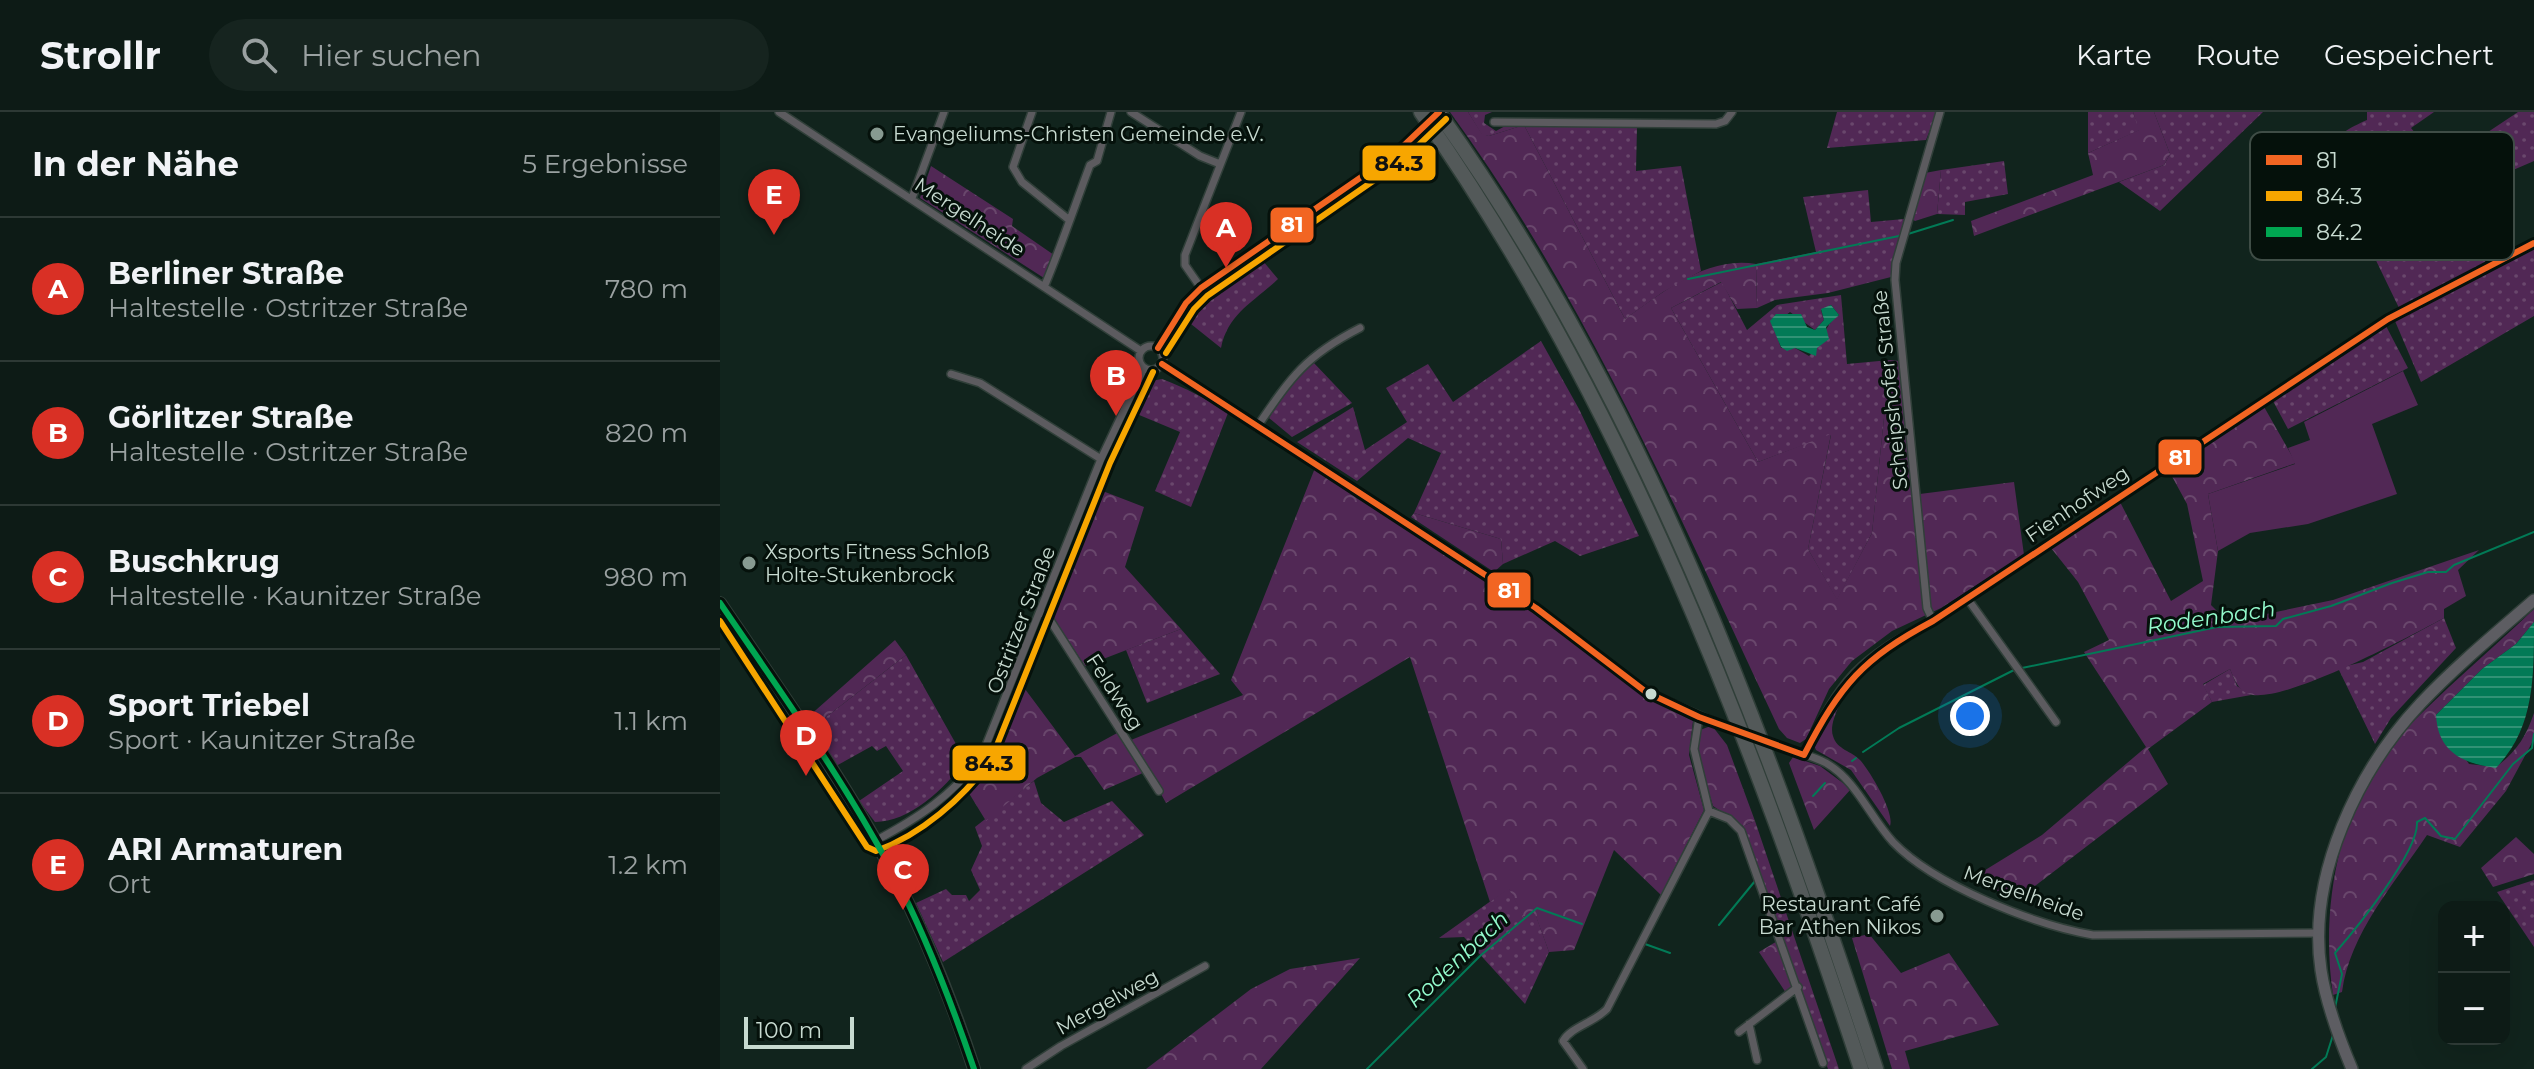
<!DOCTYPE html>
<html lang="de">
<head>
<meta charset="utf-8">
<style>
  :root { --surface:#0d1b16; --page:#16241f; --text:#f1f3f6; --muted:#9aa1a1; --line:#2d3935; --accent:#d93025 }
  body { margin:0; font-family:Montserrat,sans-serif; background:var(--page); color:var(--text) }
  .controls { position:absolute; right:24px; bottom:24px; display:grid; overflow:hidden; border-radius:16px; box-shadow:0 8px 32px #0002 }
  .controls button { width:72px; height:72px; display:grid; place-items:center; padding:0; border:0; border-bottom:2px solid var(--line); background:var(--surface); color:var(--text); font:40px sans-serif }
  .scale { position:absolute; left:24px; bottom:20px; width:110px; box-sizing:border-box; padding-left:8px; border:4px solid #c7dad0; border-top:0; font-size:22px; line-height:28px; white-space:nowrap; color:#c7dad0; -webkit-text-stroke:6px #05110b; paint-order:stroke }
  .you { position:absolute; left:1250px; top:604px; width:28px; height:28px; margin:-20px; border:6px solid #fff; border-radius:50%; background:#1a73e8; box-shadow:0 0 0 12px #1a73e833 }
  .badge { display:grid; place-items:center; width:52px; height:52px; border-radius:50%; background:var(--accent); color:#fff; font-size:26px; font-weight:700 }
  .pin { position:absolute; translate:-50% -66px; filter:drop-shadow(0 2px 4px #0008) }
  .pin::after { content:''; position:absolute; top:42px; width:28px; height:24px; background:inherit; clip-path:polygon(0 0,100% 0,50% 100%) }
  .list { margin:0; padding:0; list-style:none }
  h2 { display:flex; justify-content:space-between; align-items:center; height:104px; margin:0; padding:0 32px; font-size:34px }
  h2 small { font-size:26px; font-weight:400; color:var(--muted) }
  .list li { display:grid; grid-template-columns:52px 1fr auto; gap:24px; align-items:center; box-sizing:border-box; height:144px; padding:0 32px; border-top:2px solid var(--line) }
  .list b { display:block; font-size:30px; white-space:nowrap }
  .list p { margin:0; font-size:26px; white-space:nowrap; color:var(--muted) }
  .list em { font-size:26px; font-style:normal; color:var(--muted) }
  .icon { flex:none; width:44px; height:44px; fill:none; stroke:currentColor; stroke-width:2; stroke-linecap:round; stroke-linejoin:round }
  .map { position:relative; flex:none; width:1814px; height:957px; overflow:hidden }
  header { display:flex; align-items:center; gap:48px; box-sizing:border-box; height:112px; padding:0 40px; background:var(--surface); border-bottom:2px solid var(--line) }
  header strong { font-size:38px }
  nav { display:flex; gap:44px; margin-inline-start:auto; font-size:28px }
  .search { width:560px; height:72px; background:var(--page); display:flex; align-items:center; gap:20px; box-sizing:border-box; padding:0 28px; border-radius:44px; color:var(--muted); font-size:30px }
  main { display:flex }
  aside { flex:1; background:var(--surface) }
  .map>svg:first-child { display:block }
  .grass { fill:url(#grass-dots); fill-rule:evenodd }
  .forest { fill:url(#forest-crowns) }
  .green { fill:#512855 }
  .water { fill:url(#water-rules) }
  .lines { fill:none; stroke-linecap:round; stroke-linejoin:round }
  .stream { stroke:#027a56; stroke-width:2 }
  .street-casing { stroke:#303f39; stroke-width:10 }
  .secondary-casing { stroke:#303f39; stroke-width:14 }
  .highway-casing { stroke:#303f39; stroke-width:17 }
  .street { stroke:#5c5b5f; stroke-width:7 }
  .secondary { stroke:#5d5d62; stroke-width:11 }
  .highway { stroke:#535959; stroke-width:14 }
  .street-bridge-casing { stroke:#303f39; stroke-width:10; stroke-linecap:butt }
  .street-bridge { stroke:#5c5b5f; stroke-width:7 }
  .bus-1-casing { stroke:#05110b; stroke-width:12 }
  .bus-2-casing { stroke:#05110b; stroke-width:12 }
  .bus-3-casing { stroke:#05110b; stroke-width:12 }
  .bus-1 { stroke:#f26522; stroke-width:6 }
  .bus-2 { stroke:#f7a600; stroke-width:6 }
  .bus-3 { stroke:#00a651; stroke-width:6 }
  .poi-dot { fill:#879a91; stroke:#05110b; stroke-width:3 }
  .bus-dot { fill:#c7dad0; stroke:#05110b; stroke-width:3 }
  .labels { text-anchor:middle; stroke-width:6; stroke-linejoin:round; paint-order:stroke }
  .poi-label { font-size:20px; fill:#c7dad0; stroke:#05110b; text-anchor:start }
  .street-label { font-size:20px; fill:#c7dad0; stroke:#05110b }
  .water-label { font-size:22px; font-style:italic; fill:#93facc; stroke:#05110b }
  .key { fill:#05110b; stroke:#3f4d46; stroke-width:2 }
  .key-label { font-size:22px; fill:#c7dad0 }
  .line-badge { stroke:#05110b; stroke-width:3 }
  .badge-label { font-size:22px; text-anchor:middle; font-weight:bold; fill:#fff }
  .pale-badge-label { font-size:22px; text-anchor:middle; font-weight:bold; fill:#111 }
</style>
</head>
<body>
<header>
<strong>Strollr</strong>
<div class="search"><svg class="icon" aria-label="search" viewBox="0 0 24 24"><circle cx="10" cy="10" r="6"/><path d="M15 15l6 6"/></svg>Hier suchen</div>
<nav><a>Karte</a><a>Route</a><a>Gespeichert</a></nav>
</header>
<main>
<aside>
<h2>In der Nähe<small>5 Ergebnisse</small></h2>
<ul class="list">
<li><span class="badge">A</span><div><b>Berliner Straße</b><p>Haltestelle · Ostritzer Straße</p></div><em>780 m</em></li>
<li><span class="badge">B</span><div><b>Görlitzer Straße</b><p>Haltestelle · Ostritzer Straße</p></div><em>820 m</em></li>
<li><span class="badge">C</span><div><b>Buschkrug</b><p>Haltestelle · Kaunitzer Straße</p></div><em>980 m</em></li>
<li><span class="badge">D</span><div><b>Sport Triebel</b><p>Sport · Kaunitzer Straße</p></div><em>1.1 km</em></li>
<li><span class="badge">E</span><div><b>ARI Armaturen</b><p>Ort</p></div><em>1.2 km</em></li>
</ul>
</aside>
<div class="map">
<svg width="1814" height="957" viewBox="0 0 1814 957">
  <defs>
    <pattern id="grass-dots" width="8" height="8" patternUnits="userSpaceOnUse" patternTransform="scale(2)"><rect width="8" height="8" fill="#512855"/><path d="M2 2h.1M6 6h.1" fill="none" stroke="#69476c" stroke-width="1.8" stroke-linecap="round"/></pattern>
    <pattern id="forest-crowns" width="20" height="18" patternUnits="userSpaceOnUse" patternTransform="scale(2)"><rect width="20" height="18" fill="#512855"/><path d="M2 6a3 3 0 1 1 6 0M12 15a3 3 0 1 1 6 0" fill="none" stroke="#69476c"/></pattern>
    <pattern id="water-rules" width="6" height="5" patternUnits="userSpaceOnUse" patternTransform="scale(2)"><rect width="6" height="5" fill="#027a56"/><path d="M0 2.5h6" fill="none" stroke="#319275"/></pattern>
  </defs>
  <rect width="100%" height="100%" fill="#11241d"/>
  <path class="grass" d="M748 0H772L765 3 764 11 776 19 787 13 917 15 916 59 961 54 981 159 943 180 905 207 804 13 769 24 762 23Z
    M1117 0H1217L1206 28 1107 36Z
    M1368 0H1413L1420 18 1368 41Z
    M1434 0H1543L1440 99 1399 70 1444 53 1450 42Z
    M1647 0H1714L1691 16 1720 52 1798 0H1814V49L1740 81 1770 139 1762 144 1766 151 1679 196 1606 45C1609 26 1631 15 1647 8Z
    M1284 49 1288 82 1245 90V103L1217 102 1221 58Z
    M1148 78 1151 110 1184 107 1171 165 1108 181 1055 188 1037 196 1036 152 1096 140 1083 85Z
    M1814 137V204L1701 270 1675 209Z
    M537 142 558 167C534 190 508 201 501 236L461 204 490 174Z
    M1002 170 1027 218 1057 193 1121 183 1127 252 1170 248 1152 421 1117 488 1088 437 1111 323 1038 350 951 196ZM1111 193 1119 203C1103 214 1103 231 1089 244L1075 236H1061L1053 213 1070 200 1095 218 1104 208 1101 198Z
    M1666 214 1688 256 1568 317 1553 289Z
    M821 229 859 297 919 424 860 444 835 429 783 452 781 427 694 401 721 341 688 326 637 369 577 330 633 295 645 338 687 310 666 276 708 252 733 290Z
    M593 250 632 291 572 325 549 306 570 271Z
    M442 267C466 276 487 287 508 301L471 395 435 379 460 320 412 300 431 269Z
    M1724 506 1736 536 1671 606 1655 632 1618 556 1643 550Z
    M461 517 500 562 427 591 406 538Z
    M186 543 245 648C227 675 190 710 155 710L139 689 183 659 166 634 157 639 152 634 116 654 92 616Z
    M1510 557 1517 574 1531 583 1492 590 1483 573Z
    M314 669 321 691 344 710 392 689 424 723 223 850 196 791 226 777 232 783H246L249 789 260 778 251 758 262 734 255 715Z
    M1035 709 1119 957H1108L1023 714Z
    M1814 768V835L1777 780Z
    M789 776 805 807 815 801 829 840 805 892 744 825 719 826Z"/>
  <path class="forest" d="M730 0H748L762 22 769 24 804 13 905 207C941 181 988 143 1036 152L1037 196 1017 197 1001 170 951 196 1038 350 1111 322 1088 437 1117 487 1152 421 1170 248 1179 249 1192 383 1294 370 1304 443 1221 496 1172 519 1132 549 1109 577 1086 627 1080 631 1067 626 1059 617C960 407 868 189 730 0Z
    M1413 0H1434L1450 42 1444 53 1254 124 1251 109 1373 63 1368 41 1419 18Z
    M211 54 293 107 292 114 334 143 324 166 200 86Z
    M1221 58 1217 102 1195 109 1192 107 1205 61Z
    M1543 293 1576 351 1488 382 1498 439 1491 493 1508 510 1613 488 1759 438 1738 458 1746 484 1724 497V506C1688 525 1571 588 1533 583 1519 581 1515 569 1510 557L1483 572 1492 590 1428 637 1448 672 1298 787 1249 768 1322 723 1426 635 1364 540 1389 528 1358 470 1331 436 1400 390 1451 489 1483 469 1467 392 1448 357Z
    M595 356 813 501 924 584 973 609 969 643 984 698 941 783 894 738 854 838 829 840 815 802 805 808 789 777 770 790 690 545 446 691 411 628 523 583 511 568Z
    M380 378 424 395 405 455 461 517 365 554 328 498Z
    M694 401 781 427 783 452 774 460 691 405Z
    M1814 497V510L1796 532 1762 557 1716 603 1749 652 1776 655C1796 640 1806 625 1814 601V627L1786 679 1740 735 1707 723C1674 772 1630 821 1622 880L1613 883C1600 796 1618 690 1680 623 1722 579 1770 539 1814 497Z
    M175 528 186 543 92 616 88 605Z
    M1130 571C1124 585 1108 610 1113 624 1117 638 1132 639 1140 648 1150 659 1175 701 1170 714L1131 658 1096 638 1093 631 1111 593Z
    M302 573 355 644 399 620 425 660 384 678 361 645H355L317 666 266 709 247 678 280 632Z
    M988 615H993L1007 633 1035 709 1023 714 993 694 978 645 980 618Z
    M1073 645 1100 654 1131 677 1094 718 1069 651Z
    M1796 725 1814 742V762L1773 775 1761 756Z
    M1149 822 1181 861 1229 841 1279 913 1185 939 1190 957H1172L1132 826Z
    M1059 828 1073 875 1066 881 1039 840Z
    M640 846 541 957H426L531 877 570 857Z"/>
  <path class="green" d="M1683 259 1698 293 1652 312 1677 382 1588 412 1530 421 1498 439 1488 382 1575 352 1568 336 1590 328 1584 310Z"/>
  <path class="water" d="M1111 193 1119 203 1106 215 1109 227 1097 236 1096 244 1075 236 1067 239 1061 235 1050 209 1056 202H1081L1087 215 1095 218 1104 208 1101 197Z
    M1814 510C1814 568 1814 616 1776 656 1742 651 1718 640 1716 603L1762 557 1796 532Z"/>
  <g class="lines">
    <path class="stream" d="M1188 122 1233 108
      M968 167 1179 124
      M1302 556 1497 515 1556 514 1563 507 1611 494 1672 471 1708 460H1726L1734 453 1814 420
      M1143 640 1179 616 1296 557
      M1132 649 1136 646
      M1093 684 1105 671
      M999 813 1035 769
      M925 832 950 841
      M1615 896 1622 862 1615 841C1636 817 1699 739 1697 710L1705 706 1721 724 1735 727 1793 652 1812 636 1814 622
      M647 957 760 844 817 796 862 812
      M1592 957 1606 945 1613 923"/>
    <defs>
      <path id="street" d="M59 0 421 239
        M312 0 293 55 302 70 348 107
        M411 0 480 44 500 52
        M774 10 996 12 1005 9 1012 0
        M192 86 224 0
        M325 173C342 132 355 93 370 53L377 49 391 0
        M481 176 465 153V143L521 0
        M419 246a12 12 0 1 1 24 0a12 12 0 1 1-24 0Z
        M438 236 466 191 481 176 676 41
        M442 252 816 496 926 580 999 612
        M231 262 260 271 381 347
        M537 315C571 265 585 244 640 216
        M1247 486 1336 610
        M321 500 328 505 439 679
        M1213 509 1207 496 1175 168 1176 151 1220 0
        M1065 636C1078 641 1093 644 1106 651 1137 669 1149 704 1173 730 1214 773 1315 813 1373 823L1599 821
        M1084 643C1123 565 1135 549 1213 509L1668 207 1814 131
        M989 699 1009 707 1021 719 1103 951
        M155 729C198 706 234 683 262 643L381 347 424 256
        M1029 912 1037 948
        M1019 920 1078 875
        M306 957 341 934 485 854
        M863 957 843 929C851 915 875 910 887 897L989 699 974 637 979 605"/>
      <path id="secondary" d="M0 491C59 578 123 666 172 759 205 822 232 889 254 957
        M1632 957C1619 926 1606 892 1601 858 1587 764 1638 658 1701 591 1736 554 1776 521 1814 488"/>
      <path id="highway" d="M701 0C905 291 1030 621 1141 957
        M718 0C923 287 1047 624 1156 957"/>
    </defs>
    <use href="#street" class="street-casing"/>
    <use href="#secondary" class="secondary-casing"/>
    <use href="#highway" class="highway-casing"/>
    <use href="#street" class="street"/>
    <use href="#secondary" class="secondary"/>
    <use href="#highway" class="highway"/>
    <defs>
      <path id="street-bridge" d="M676 41 719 0
        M999 612 1065 636"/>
    </defs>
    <use href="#street-bridge" class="street-bridge-casing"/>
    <use href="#street-bridge" class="street-bridge"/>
    <defs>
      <path id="bus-1" d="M438 236 466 191 481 176 676 41 719 0
        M442 252 816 496 926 580 979 605 1084 643C1121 572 1142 547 1213 509L1668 207 1814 131"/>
      <path id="bus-2" d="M446 241 474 197 487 184 682 49 726 7
        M0 509 147 735 156 739C201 723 243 686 271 648L390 351 433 260"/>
      <path id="bus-3" d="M0 491C60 579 122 665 172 759 205 822 231 889 254 957"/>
    </defs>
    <use href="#bus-1" class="bus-1-casing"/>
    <use href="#bus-2" class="bus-2-casing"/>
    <use href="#bus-3" class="bus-3-casing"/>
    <use href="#bus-1" class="bus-1"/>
    <use href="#bus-2" class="bus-2"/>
    <use href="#bus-3" class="bus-3"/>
  </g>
  <g class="poi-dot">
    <circle cx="157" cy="22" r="8"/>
    <circle cx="29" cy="451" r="8"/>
    <circle cx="1217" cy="804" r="8"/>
  </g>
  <circle class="bus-dot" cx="931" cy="582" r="7"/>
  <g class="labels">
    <g class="poi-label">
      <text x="173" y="29">Evangeliums-Christen Gemeinde e.V.</text>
      <text x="45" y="447">Xsports Fitness Schloß<tspan x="45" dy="23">Holte-Stukenbrock</tspan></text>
      <text x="1201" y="799" text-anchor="end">Restaurant Café<tspan x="1201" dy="23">Bar Athen Nikos</tspan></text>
    </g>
    <g class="street-label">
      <text transform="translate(250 105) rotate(33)" y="7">Mergelheide</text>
      <text transform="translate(1170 278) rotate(-96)" y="7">Scheipshofer Straße</text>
      <text transform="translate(1357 392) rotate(-34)" y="7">Fienhofweg</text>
      <text transform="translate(301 508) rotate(-69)" y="7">Ostritzer Straße</text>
      <text transform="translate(395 580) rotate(57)" y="7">Feldweg</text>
      <text transform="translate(1304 781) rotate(20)" y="7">Mergelheide</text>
      <text transform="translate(387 890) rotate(-29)" y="7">Mergelweg</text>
    </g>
    <g class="water-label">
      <text transform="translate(1491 505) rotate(-8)" y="8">Rodenbach</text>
      <text transform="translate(737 847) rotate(-43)" y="8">Rodenbach</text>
    </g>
  </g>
  <rect x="1530" y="20" width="264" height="128" rx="12" class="key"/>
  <rect x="1546" y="43" width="36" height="10" fill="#f26522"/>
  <rect x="1546" y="79" width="36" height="10" fill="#f7a600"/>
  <rect x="1546" y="115" width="36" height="10" fill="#00a651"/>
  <g class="key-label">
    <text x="1596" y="56">81</text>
    <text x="1596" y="92">84.3</text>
    <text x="1596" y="128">84.2</text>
  </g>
  <g class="line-badge">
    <rect x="641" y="32" width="76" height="38" rx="8" fill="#f7a600"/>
    <rect x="549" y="94" width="46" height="38" rx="8" fill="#f26522"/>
    <rect x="1437" y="326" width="46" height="38" rx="8" fill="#f26522"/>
    <rect x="766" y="459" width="46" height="38" rx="8" fill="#f26522"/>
    <rect x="231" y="632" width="76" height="38" rx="8" fill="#f7a600"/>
  </g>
  <g class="badge-label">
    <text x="572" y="120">81</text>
    <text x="1460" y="353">81</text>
    <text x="789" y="486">81</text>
  </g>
  <g class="pale-badge-label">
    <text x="679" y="59">84.3</text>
    <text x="269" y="659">84.3</text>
  </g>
</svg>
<div class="controls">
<button>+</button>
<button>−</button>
</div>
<div class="scale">100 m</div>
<div class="you"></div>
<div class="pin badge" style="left:506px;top:156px">A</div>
<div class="pin badge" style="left:396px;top:304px">B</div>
<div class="pin badge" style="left:183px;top:798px">C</div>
<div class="pin badge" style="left:86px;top:664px">D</div>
<div class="pin badge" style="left:54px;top:123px">E</div>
</div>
</main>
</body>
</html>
